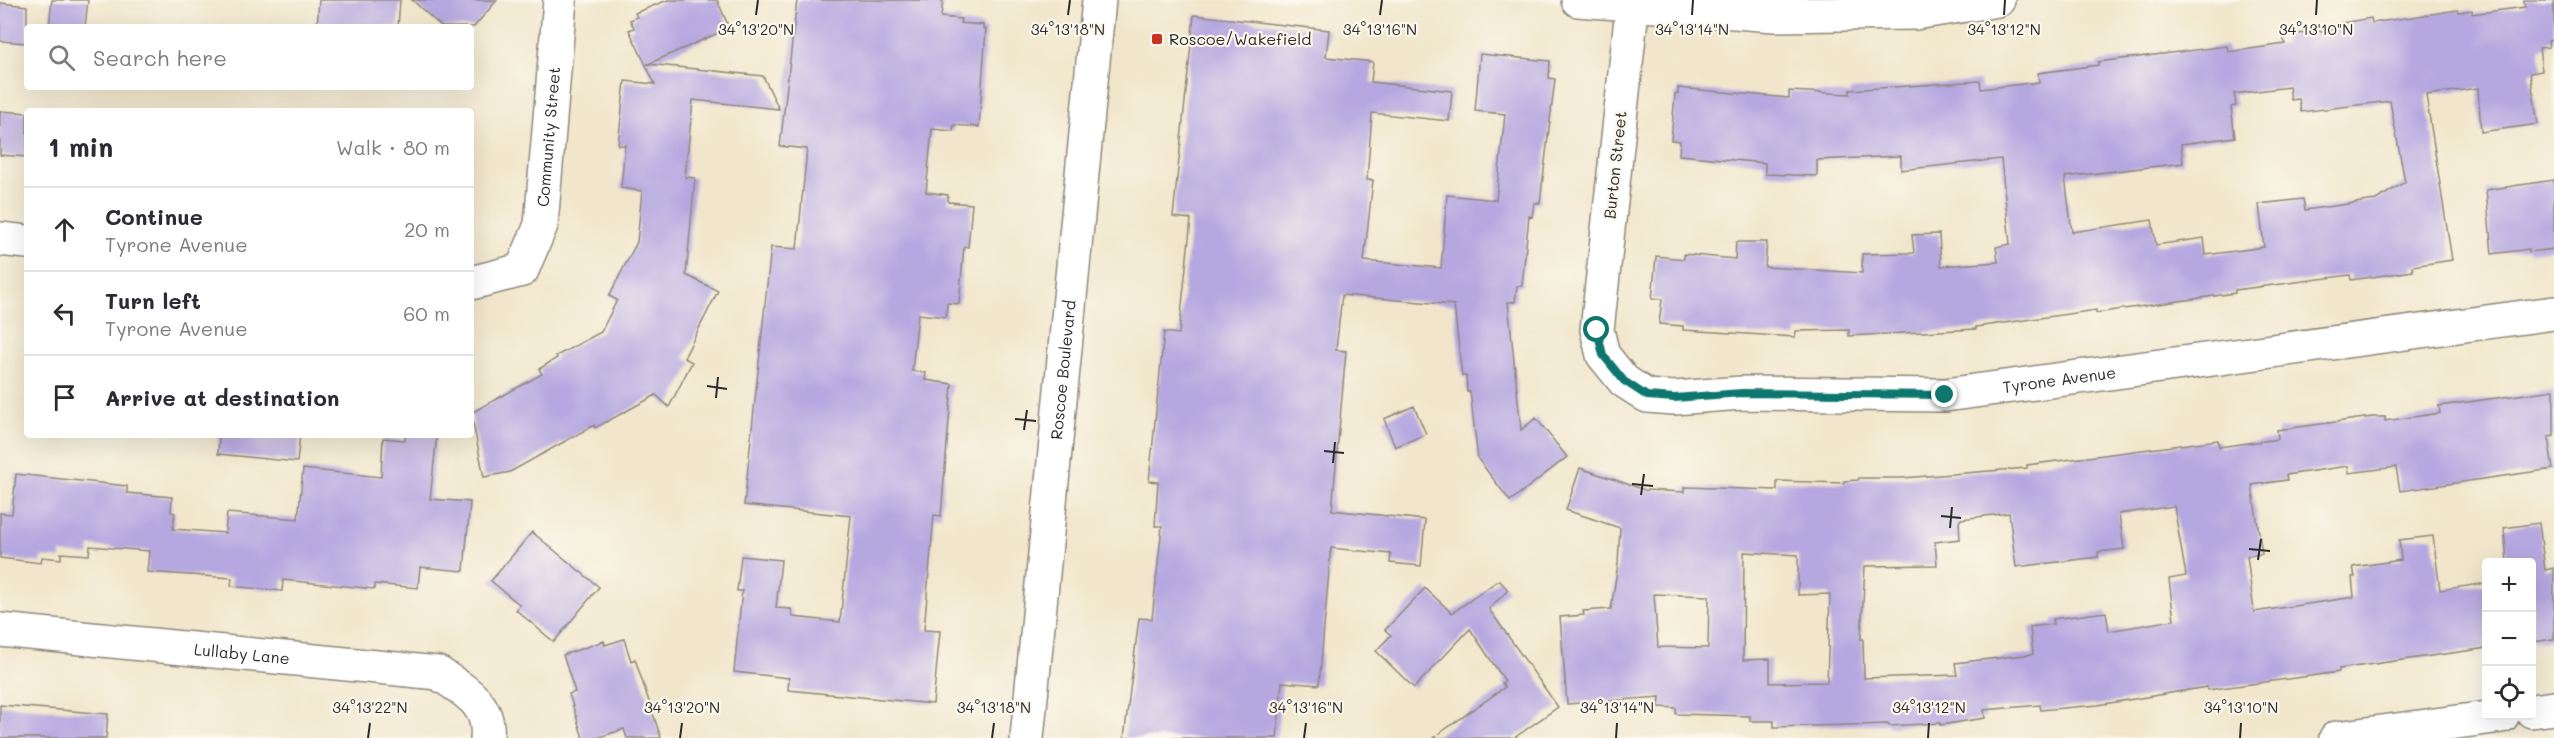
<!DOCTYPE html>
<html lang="en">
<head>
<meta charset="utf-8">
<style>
  :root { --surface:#fff; --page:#f2f2f3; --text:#2b2b33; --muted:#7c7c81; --line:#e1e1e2 }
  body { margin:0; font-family:Mali,sans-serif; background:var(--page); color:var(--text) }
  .controls { position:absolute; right:18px; bottom:18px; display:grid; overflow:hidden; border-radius:6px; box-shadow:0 6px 24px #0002 }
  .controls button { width:54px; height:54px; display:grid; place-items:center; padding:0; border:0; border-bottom:2px solid var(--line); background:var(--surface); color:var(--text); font:30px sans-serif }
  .stop { position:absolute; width:18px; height:18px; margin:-14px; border:4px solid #0f766e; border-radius:50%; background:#fff }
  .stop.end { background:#0f766e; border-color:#fff; box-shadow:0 2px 6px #0008 }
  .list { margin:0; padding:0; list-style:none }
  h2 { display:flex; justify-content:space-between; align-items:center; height:78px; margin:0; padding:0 24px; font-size:26px }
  h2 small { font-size:20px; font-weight:400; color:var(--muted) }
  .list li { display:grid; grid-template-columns:39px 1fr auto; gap:18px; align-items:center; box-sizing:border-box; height:84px; padding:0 24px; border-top:2px solid var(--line) }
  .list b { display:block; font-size:22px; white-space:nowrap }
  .list p { margin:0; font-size:20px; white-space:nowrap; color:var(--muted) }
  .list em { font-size:20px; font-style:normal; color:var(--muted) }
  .icon { flex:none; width:33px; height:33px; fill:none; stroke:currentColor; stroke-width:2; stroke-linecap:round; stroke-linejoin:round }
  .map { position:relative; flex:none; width:2554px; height:738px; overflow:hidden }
  .search { position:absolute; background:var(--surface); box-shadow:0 6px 24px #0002; left:24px; top:24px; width:450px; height:66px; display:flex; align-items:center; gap:15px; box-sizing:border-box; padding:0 21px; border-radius:6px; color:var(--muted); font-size:22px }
  .panel { position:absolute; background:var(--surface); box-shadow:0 6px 24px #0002; left:24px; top:108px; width:450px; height:330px; border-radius:6px }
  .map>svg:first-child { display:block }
  .building { fill:#b5a7e0; fill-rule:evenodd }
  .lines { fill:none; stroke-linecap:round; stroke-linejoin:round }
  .street-casing { stroke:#8e887b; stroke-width:36 }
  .primary-casing { stroke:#8e887b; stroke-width:36 }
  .street { stroke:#fff; stroke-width:33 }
  .primary { stroke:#fff; stroke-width:33 }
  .route { stroke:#0f766e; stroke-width:8 }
  .ticks { fill:none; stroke:#2b2b2b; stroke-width:2 }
  .poi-dot { fill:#c8321e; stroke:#fbf7ec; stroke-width:2 }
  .labels { text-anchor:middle; stroke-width:4.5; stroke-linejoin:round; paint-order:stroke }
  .poi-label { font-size:16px; fill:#2b2b2b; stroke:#fbf7ec; text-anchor:start }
  .street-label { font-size:16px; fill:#2b2b2b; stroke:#fbf7ec }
  .ticks-label { font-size:15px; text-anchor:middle; fill:#2b2b2b; stroke:#fbf7ec; stroke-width:4.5; stroke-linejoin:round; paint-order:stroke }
</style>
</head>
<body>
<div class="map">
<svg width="2554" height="738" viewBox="0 0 2554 738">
  <rect width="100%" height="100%" fill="#fbf7ec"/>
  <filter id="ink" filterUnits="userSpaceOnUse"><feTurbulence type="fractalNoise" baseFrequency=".0167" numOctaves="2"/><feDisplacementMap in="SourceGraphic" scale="12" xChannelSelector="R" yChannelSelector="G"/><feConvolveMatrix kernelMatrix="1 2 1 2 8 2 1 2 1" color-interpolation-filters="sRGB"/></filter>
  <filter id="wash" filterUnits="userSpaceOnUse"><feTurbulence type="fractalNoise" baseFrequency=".008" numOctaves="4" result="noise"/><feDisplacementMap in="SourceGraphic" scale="24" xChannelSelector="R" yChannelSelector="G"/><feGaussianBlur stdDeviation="1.35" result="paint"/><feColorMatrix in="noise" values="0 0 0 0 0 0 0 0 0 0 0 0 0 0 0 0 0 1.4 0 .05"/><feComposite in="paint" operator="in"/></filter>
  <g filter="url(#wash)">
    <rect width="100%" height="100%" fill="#f1e6cb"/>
    <g id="blocks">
      <path class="building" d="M52 0H88L85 27H49Z
        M319 0H400L398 27H317Z
        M412 0H497L474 27H442Z
        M668 0H717L728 25 724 27 725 30 648 64 763 76 779 109 693 100 685 177 695 178 686 275 718 291 684 358 692 362 669 407 656 395 595 428 594 425 510 472 484 477 471 413 542 374 539 369 557 358 556 356 601 332 617 300 609 296 637 242 642 191 621 188 625 145H618L625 81 655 84 629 30 634 28 630 20 637 17 635 13Z
        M797 0H943L941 17 961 19 960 23 983 25V29H986L979 127 954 125 953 131 932 129 926 192 948 195V202L972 204 968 247 964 246 959 304 947 303 946 317 918 314 912 371 926 373 925 380 952 384 941 516 934 515 924 630 940 631 933 704 788 690 789 678 734 672 742 591H737L741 556 781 560 776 608 791 609 793 617 840 622 851 516 744 505 771 247 797 249 807 149 780 146Z
        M2524 0H2554V40L2548 41 2549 47 2539 48 2542 71 2530 73 2538 124 2481 132 2478 88 2426 95 2452 260 2412 266 2413 271 2351 280 2350 275 2235 290V293L2096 313V310L1976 327V329L1849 336V330L1796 331 1795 337 1683 330V326L1659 324 1662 299H1652L1656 256 1684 259V254L1735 259 1736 242H1767L1765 267 1862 273V254L1914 253 1912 235 1939 234 1941 266 1998 262 1996 247 2010 244 2001 159 1901 170V156L1817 160V176L1765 174V163L1679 155 1680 141 1671 140 1675 94H1678V88L1789 98V91L1850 94V90L1980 81 1981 89 2039 82 2038 73 2098 65V62L2227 46 2228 52 2285 44 2283 36 2342 28 2341 23 2371 18 2372 23 2458 10 2459 12 2472 10V14L2525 7ZM2289 87 2291 100 2299 99 2301 112 2390 101 2405 182 2376 200 2305 210 2303 199 2259 204 2264 247 2206 255 2204 238 2156 245 2152 220 2072 232 2065 177 2183 163 2181 144 2235 137 2231 107 2236 106 2234 94Z
        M0 3 27 6V43L0 41Z
        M1194 15 1329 30 1326 57 1373 62 1371 82 1452 91 1449 121 1372 113 1367 180H1373L1364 261 1441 268 1447 195 1496 200 1505 114 1475 111 1480 54 1550 61 1549 78 1555 79 1540 203H1534L1532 217 1529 216 1522 286H1517L1515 302H1508L1521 430 1536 418 1567 457 1510 501 1478 459 1470 391 1467 392 1466 376H1462L1454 305 1342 295 1336 350 1346 351 1332 510 1425 520 1421 566 1390 563 1391 554 1331 548 1319 685 1282 682 1277 738H1124L1139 618 1152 619 1162 526H1155L1158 482 1149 481 1164 332 1179 334 1191 219 1173 217Z
        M0 111 27 113V157L0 155Z
        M2554 180V249L2529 252V249L2492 254 2486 190Z
        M2554 390V436L2548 437 2553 469 2400 491 2396 467 2349 473 2348 466 2286 475 2287 480 2252 485 2262 554 2247 556 2254 612 2354 597 2352 577H2355L2353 567 2401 560 2399 540 2433 536 2440 590 2487 583V648L2339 669V672L2207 690V687L2098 705 2041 710 2040 705 1984 710 1985 718 1940 725V723L1889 726V724L1774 727V721H1750V716L1676 714V708L1659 707 1660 697 1567 704 1560 617 1584 615 1583 611 1611 609 1618 564 1620 528 1566 510 1580 468 1645 490 1684 492V487L1777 490V481L1844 483V481L1858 480 1859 478H1902L2027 468V465L2218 440 2219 447 2278 439 2277 430 2372 417H2385V421L2440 413 2439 406ZM2174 506 2186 576 2169 579 2174 620 2109 631 2106 612 2053 619V624L2030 627 2033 654 1955 663 1957 675 1864 678 1863 639H1861L1865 566 1937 565 1935 542 1960 539 1959 522 1961 519 2009 513 2016 567 2098 557V552L2124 549 2119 514ZM1744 552 1798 555V595L1830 594 1827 682 1770 683V659L1743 660ZM1654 594 1709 596 1708 648 1658 647Z
        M1414 406 1426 434 1395 447 1384 419Z
        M219 435H300L297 462 218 454Z
        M405 435H437L430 499 470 502 464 571 420 567 418 588 375 584V589L283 580 282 591 231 586 232 578 147 572 149 551 90 546 89 555 61 553V559L42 557 41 563 0 558V513L12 514 16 474 127 486V493L172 497 171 512 175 513 173 529 225 533 227 513 298 519 303 469 381 477 383 438 405 440Z
        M2539 523 2545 570 2554 568V639L2532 642V562H2507L2504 528Z
        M532 532 599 587 554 642 516 610 520 605 491 581Z
        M1499 580 1508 590 1489 609 1558 707 1514 738H1433L1505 687 1502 683 1505 681 1470 629 1414 688 1376 651 1391 635 1385 630 1425 588 1452 613Z
        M624 639 631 661 635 659 661 738H627L624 729 597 738H583L569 694 575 692 563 655 604 641 605 645Z
        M0 705 108 714 106 738H0Z"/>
    </g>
  </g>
  <g filter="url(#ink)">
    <use href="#blocks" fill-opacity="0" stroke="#8e887b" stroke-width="1.5"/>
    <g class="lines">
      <defs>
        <g id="street">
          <path d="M1578 0 1774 15 1915 13 1998 0"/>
          <path id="s1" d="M1633 0 1597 330 1603 355 1624 381 1647 396 1674 398 1742 393 1945 395 2554 313"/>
          <path d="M0 239 27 242"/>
          <path id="s2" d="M471 283 522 270 541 225 560 0"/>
          <path id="s3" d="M0 630 438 673C463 690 491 703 487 738"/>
          <path d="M2532 711 2554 708"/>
          <path d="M2336 738 2502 716"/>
        </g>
        <g id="primary">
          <path id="s4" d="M1027 738 1099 0"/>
        </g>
      </defs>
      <use href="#street" class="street-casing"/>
      <use href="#primary" class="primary-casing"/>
      <use href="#street" class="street"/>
      <use href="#primary" class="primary"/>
    </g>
  </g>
  <g class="lines" filter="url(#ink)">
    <path class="route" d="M1597 330 1603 355 1624 381 1647 396 1674 398 1742 393 1945 395"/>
  </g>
  <path class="ticks" d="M756 15 758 0M1068 15 1070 0M1380 15 1382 0M1692 15 1693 0M2004 15 2005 0M2316 15 2317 0M707 386 727 389M716 398 718 377M1015 419 1036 421M1024 430 1027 410M1324 451 1344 453M1333 463 1335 442M1632 484 1653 486M1641 495 1644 474M1941 516 1961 518M1950 528 1952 507M2249 549 2270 551M2258 560 2261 539M368 738 370 723M680 738 682 723M992 738 994 723M1304 738 1306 723M1616 738 1617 723M1928 738 1929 723M2240 738 2241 723"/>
  <rect class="poi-dot" x="1151" y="33" width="12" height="12" rx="3"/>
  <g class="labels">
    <g class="poi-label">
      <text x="1169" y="45">Roscoe/Wakefield</text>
    </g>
    <g class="street-label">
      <text dy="6" stroke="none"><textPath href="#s2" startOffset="190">Community Street</textPath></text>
      <text transform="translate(1615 165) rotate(-84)" y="6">Burton Street</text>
      <text dy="6" stroke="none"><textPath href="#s4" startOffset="370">Roscoe Boulevard</textPath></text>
      <text dy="6" stroke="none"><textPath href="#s1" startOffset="832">Tyrone Avenue</textPath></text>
      <text dy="6" stroke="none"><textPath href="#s3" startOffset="243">Lullaby Lane</textPath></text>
    </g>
  </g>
  <g class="ticks-label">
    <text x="756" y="35">34°13'20"N</text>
    <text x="1068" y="35">34°13'18"N</text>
    <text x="1380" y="35">34°13'16"N</text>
    <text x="1692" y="35">34°13'14"N</text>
    <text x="2004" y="35">34°13'12"N</text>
    <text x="2316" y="35">34°13'10"N</text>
    <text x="370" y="713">34°13'22"N</text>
    <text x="682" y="713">34°13'20"N</text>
    <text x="994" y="713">34°13'18"N</text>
    <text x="1306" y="713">34°13'16"N</text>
    <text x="1617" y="713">34°13'14"N</text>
    <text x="1929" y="713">34°13'12"N</text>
    <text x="2241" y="713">34°13'10"N</text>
  </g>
</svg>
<div class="controls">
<button>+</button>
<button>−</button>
<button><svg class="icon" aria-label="locate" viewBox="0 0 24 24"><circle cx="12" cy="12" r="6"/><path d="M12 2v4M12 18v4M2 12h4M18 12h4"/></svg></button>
</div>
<div class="stop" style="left:1597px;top:330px"></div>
<div class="stop end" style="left:1945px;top:395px"></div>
<div class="search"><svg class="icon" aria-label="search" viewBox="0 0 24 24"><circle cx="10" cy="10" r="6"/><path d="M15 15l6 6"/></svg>Search here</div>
<section class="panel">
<h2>1 min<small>Walk · 80 m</small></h2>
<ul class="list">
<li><svg class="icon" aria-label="ahead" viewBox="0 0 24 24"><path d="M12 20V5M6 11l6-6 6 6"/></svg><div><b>Continue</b><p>Tyrone Avenue</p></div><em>20 m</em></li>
<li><svg class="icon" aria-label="left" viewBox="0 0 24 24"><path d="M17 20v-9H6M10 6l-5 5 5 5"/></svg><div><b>Turn left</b><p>Tyrone Avenue</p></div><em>60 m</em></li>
<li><svg class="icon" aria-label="arrive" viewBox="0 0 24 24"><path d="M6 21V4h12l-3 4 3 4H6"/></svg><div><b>Arrive at destination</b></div></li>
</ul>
</section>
</div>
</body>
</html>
